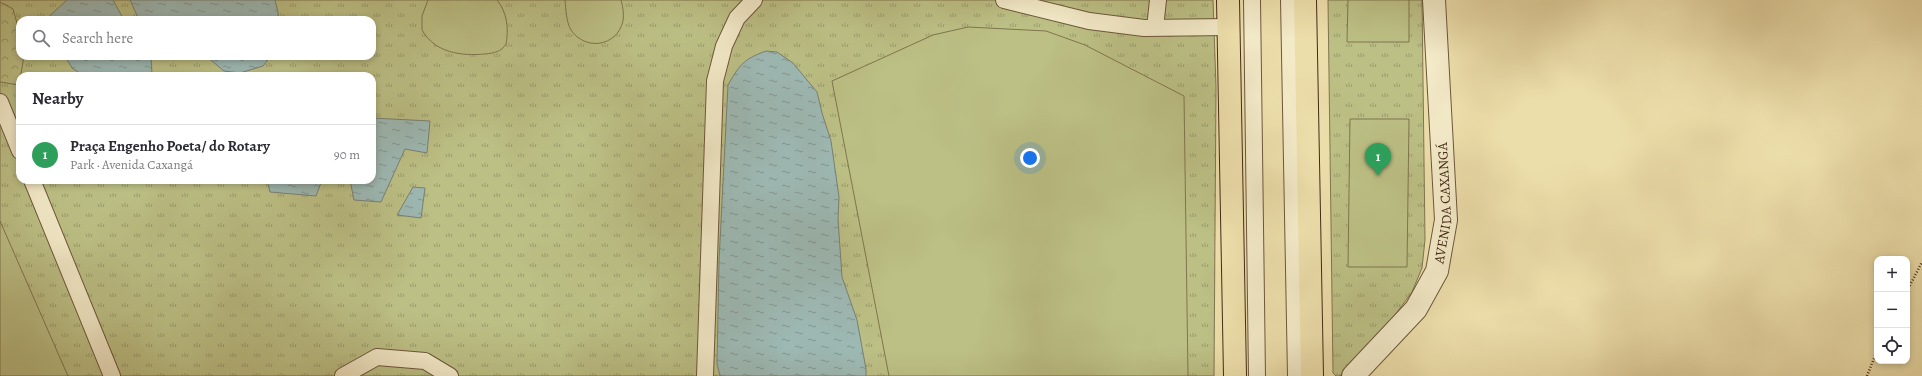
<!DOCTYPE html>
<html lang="en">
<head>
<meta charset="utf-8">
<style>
  :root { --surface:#fff; --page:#f2f2f3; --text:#2b2b33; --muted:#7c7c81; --line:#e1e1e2; --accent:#111827 }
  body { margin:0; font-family:Alegreya,serif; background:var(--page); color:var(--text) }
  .controls { position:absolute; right:12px; bottom:12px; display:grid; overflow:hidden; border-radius:8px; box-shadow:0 2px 6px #0003 }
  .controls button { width:36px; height:36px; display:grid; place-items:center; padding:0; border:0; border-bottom:1px solid var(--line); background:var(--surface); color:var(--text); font:20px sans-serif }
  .you { position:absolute; left:1030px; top:158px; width:14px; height:14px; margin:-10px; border:3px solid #fff; border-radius:50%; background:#1a73e8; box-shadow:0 0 0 6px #1a73e833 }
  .badge { display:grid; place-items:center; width:26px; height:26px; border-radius:50%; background:var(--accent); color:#fff; font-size:13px; font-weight:700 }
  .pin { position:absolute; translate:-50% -33px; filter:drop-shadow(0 1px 2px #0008) }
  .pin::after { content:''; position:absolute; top:21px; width:14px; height:12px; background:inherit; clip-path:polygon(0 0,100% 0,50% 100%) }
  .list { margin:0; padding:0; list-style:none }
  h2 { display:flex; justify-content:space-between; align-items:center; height:52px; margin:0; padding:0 16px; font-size:17px }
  h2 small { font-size:13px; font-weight:400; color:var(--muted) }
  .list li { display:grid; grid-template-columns:26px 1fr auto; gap:12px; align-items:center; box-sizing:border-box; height:60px; padding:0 16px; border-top:1px solid var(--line) }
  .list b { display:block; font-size:15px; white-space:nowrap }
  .list p { margin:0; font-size:13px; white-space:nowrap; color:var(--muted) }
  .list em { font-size:13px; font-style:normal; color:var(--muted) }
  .icon { flex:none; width:22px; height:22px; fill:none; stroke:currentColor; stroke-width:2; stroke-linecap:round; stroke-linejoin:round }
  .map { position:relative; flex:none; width:1922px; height:376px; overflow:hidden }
  .search { position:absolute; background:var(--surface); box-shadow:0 2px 6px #0003; left:16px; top:16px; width:360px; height:44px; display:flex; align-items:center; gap:10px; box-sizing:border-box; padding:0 14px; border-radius:12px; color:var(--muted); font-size:15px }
  .panel { position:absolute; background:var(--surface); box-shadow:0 2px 6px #0003; left:16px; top:72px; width:360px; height:112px; border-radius:12px }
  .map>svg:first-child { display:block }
  .grass { fill:url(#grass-tufts); stroke:#80754e; fill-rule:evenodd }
  .forest { fill:url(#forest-crowns); stroke:#80754e }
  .pitch { fill:#bcc085; stroke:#80754e }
  .water { fill:url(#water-ripples); stroke:#798075 }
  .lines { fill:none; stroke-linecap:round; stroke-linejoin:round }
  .lane-casing { stroke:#6e573c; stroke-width:18 }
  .street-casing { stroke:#6e573c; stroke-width:24 }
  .primary-casing { stroke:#442a17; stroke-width:24 }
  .path { stroke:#442a17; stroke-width:2.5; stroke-dasharray:1 2; stroke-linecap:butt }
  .lane { stroke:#f3eac8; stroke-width:16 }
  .street { stroke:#f3eac8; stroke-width:22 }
  .primary { stroke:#ecdeaa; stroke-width:22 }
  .labels { text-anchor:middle; stroke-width:4; stroke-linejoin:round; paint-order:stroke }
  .street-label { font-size:14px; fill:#442a17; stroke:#f3eac8 }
</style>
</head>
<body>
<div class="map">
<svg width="1922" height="376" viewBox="0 0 1922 376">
  <defs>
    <pattern id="grass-tufts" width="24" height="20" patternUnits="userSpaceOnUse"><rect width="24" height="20" fill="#bcc085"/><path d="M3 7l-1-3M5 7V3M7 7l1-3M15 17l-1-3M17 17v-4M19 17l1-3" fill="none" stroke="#9a9c6c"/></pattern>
    <pattern id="forest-crowns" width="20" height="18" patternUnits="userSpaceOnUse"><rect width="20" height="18" fill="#bcc085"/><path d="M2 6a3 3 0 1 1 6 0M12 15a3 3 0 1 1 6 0" fill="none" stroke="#9a9c6c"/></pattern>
    <pattern id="water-ripples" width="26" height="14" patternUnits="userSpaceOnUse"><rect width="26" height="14" fill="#9db9b4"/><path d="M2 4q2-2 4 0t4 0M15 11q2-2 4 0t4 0" fill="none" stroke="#829791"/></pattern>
  </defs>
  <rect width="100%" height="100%" fill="#ecdeaa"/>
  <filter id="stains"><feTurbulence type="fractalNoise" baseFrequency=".005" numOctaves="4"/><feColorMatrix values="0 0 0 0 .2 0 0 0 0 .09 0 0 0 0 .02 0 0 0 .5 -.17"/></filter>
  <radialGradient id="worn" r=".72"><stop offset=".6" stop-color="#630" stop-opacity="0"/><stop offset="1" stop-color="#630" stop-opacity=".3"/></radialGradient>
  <path class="grass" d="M0 0H1213L1216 87 1214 376H0ZM20 20H372V56H20ZM20 76H372V180H20Z
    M1328 0H1422L1425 240 1422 268 1412 292 1392 319 1340 376H1336L1333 373Z"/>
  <path class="forest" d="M0 2 13 9 20 34V56H24L19 85 0 82Z"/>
  <path class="pitch" d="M428 0H497C507 12 509 29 506 44 501 52 494 53 485 54 461 56 435 53 422 30V16Z
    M565 0H621C623 7 624 14 623 21 617 47 585 51 571 30 566 21 566 10 565 0Z
    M1348 0H1409V42H1347Z
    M968 27 1046 31 1085 45 1184 96 1188 376H889L832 81 933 35Z
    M1350 119H1409L1407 267H1348Z
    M0 221 68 376H0Z"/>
  <path class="water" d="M67 0H113L124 20H45Z
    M130 0H275L278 12V20H139Z
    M766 51 777 52 793 63 817 92 822 113 831 141 839 197 838 219 842 277 857 320 866 369V376H720L717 364 719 261 728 85C740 64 744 59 766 51Z
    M65 56H151L152 74 150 76H84L72 68Z
    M206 56H271L263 66 240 73 224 71Z
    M372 118 430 121 427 153 405 149 381 202 354 200 350 180H372Z
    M267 180H322L316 196 270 192Z
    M413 187 425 188 421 218 397 215Z"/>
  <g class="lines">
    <defs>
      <path id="lane" d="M1004 0 1089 21 1144 28 1229 27
        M1252 0 1257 376
        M1289 0 1296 376
        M1155 28 1158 0
        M0 102 20 151
        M32 180 112 376
        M343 376 377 357 425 361 450 376
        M705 376 715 81 724 46 737 18 754 0"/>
      <g id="street">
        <path id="s1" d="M1353 376 1416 309 1437 271 1446 220 1434 0"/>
      </g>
      <path id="primary" d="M1228 0 1235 376
        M1305 0 1312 376"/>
    </defs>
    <use href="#lane" class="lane-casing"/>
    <use href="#street" class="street-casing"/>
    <use href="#primary" class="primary-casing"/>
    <path class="path" d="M1907 291 1922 262
      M1867 376 1877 351"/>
    <use href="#lane" class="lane"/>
    <use href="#street" class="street"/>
    <use href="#primary" class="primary"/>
  </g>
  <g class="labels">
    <g class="street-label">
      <text dy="5" stroke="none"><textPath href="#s1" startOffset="204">AVENIDA CAXANGÁ</textPath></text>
    </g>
  </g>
  <rect width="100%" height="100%" filter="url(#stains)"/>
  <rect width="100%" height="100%" fill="url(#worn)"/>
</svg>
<div class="controls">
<button>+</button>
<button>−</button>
<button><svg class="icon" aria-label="locate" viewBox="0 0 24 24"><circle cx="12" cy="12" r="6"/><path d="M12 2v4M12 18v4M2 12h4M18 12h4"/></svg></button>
</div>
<div class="you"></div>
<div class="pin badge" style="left:1378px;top:176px;background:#2e9e5b">1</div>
<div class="search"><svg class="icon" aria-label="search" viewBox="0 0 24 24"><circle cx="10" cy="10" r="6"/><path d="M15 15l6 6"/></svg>Search here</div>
<section class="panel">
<h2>Nearby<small></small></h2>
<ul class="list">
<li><span class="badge" style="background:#2e9e5b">1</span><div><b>Praça Engenho Poeta/ do Rotary</b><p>Park · Avenida Caxangá</p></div><em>90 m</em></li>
</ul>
</section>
</div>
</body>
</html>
